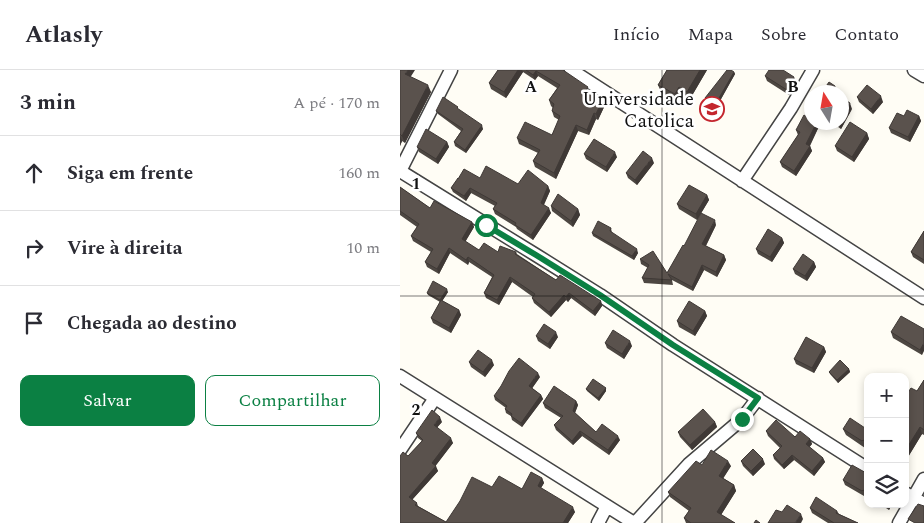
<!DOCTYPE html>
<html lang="pt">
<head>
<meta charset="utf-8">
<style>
  :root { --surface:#fff; --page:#f2f2f3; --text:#2b2b33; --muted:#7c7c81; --line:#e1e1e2; --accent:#0b8043 }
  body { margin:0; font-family:Spectral,serif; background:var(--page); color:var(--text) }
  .controls { position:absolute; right:15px; bottom:15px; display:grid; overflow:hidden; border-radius:10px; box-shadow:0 2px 8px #0003 }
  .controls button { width:45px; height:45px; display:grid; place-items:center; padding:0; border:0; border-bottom:1px solid var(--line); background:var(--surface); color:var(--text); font:25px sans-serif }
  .compass { position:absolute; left:404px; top:15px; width:45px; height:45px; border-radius:50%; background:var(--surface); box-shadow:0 2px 8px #0003; rotate:349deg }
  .stop { position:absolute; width:15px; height:15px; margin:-11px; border:4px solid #0b8043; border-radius:50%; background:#fff }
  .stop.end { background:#0b8043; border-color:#fff; box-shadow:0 1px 5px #0008 }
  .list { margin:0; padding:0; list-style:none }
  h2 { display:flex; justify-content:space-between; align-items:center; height:65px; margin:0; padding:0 20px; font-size:21px }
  h2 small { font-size:16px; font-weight:400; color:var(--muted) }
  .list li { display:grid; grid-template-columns:32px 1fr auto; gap:15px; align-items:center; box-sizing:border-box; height:75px; padding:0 20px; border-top:1px solid var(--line) }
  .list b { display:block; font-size:19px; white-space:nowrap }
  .list em { font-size:16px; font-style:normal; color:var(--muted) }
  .actions { display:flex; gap:10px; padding:15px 20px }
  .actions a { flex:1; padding:11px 0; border:1px solid var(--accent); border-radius:10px; text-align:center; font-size:18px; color:var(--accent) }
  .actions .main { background:var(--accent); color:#fff }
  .icon { flex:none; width:28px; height:28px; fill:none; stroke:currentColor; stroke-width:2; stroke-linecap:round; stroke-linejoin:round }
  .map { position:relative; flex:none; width:524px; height:453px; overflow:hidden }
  header { display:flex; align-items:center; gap:30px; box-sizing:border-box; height:70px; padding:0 25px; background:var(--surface); border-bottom:1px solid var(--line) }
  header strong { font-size:24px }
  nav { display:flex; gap:28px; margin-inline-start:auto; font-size:18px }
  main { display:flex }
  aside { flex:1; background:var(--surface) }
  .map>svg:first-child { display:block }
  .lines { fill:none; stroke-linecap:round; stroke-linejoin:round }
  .minor-casing { stroke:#444; stroke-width:15 }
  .minor { stroke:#fff; stroke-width:12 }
  .wall { fill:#4d4742 }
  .shaded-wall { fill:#3f3936 }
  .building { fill:#5a524d; stroke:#3f3936 }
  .route { stroke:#0b8043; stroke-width:6 }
  .grid { fill:none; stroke:#111; stroke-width:1; stroke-opacity:0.55 }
  .labels { text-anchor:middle; stroke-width:5; stroke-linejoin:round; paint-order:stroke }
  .poi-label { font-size:19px; fill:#111; stroke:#fff; text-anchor:end }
  .grid-label { font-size:16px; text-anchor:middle; font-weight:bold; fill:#111; stroke:#fff; stroke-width:5; stroke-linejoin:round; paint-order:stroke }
</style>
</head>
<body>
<header>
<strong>Atlasly</strong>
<nav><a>Início</a><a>Mapa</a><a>Sobre</a><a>Contato</a></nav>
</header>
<main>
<aside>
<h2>3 min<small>A pé · 170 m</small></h2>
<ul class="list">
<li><svg class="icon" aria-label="ahead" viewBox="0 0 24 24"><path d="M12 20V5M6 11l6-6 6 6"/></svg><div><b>Siga em frente</b></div><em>160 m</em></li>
<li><svg class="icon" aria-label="right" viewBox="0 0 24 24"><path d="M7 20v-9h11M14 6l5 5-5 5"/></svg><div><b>Vire à direita</b></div><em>10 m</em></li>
<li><svg class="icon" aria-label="arrive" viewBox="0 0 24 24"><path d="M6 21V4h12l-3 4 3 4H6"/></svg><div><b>Chegada ao destino</b></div></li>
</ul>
<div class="actions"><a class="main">Salvar</a><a>Compartilhar</a></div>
</aside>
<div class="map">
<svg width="524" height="453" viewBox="0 0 524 453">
  <rect width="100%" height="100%" fill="#fffdf5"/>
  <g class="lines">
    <defs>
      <path id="minor" d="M171 0 524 228
        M514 0 524 6
        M0 101 136 185 200 225 273 275 468 399
        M0 101 51 0
        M342 111 391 38 413 0
        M0 306 234 453
        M0 380 35 328
        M505 423 524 434
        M198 453 207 436
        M235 453 289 394 342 349 358 328
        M499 453 524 409"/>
    </defs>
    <use href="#minor" class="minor-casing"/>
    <use href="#minor" class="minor"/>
  </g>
  <path class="wall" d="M0 0 11 7 31 22 5 73 2 71 0 76Z
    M98 0H163L190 22 203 29 205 35 198 50 196 49 189 65 178 61 156 109 135 97 133 91 138 83 119 74 117 68 152 65 159 50 154 47 152 41 153 38 151 36 149 30 157 18 138 6 135 10 123 2 106 28 91 19 89 13Z
    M267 0H307L290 29 282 24 278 32 261 22 258 15Z
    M334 2 335 4 316 38 306 31 305 28Z
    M365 6 396 13 389 25 367 11Z
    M457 27 483 32 473 44 459 32Z
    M452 39 441 59 431 52H442Z
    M58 40 83 59 66 83 55 76 54 72 61 61 38 44 36 41Z
    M504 46H519L521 51 510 72 491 63 489 58Z
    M412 52H421L410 76 412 81 396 106 382 97 380 92 398 65 396 60Z
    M467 63 469 69 454 92 437 81 435 76Z
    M47 72 49 77 38 94 19 82 17 77Z
    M184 84 217 87 207 102 186 89Z
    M254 93 237 115 228 108 226 103Z
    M80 108 118 114 148 116 150 121 144 135 151 143 133 170 117 159 116 157 95 144 93 139 95 136 71 123 66 131 53 122 51 118 58 109Z
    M0 117 30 138 72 152 74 157 65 172 79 180 98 182H116L117 184 156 210 201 231 202 236 195 246 171 228 168 232 166 230 151 247 134 233 132 228 133 227 112 212 99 235 86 228 84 223 92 207 69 192 68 195 50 183 39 204 27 197 25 192 31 182 13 171 11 166 17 157 0 145Z
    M307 125 309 130 297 150 279 139 277 134Z
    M151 136 178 139 180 145 173 157 152 141Z
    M316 155 306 176 324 185 326 190 317 207 304 200 293 221 272 210 273 215 244 213 242 208 248 198 241 194 240 189 267 203 284 176Z
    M211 158 212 163 238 183 234 190 193 166 192 163Z
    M524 161V194L513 187 511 182Z
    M382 168 384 173 372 192 358 184 356 179Z
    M414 192 416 197 407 211 395 204 393 199Z
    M48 222 42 231 59 240 61 245 51 263 33 253 31 248 40 232 28 225 27 223Z
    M305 241 307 246 295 266 279 257 277 251Z
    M524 259 522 285 493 268 491 262Z
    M136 266 158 267 150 279 138 271Z
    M205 273 232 276 224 289 207 278Z
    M424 277 426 282 414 303 396 294 394 289Z
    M69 292 94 295 85 307 71 297Z
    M449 299 450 302 438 313 430 304 429 302Z
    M140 307 132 318 141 325 143 329 122 357 112 350 111 346 106 343 105 339 106 338 95 330 94 326Z
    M524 310V365L522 364 505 392V327L517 321Z
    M206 318V321L199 331 187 321 186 319Z
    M176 331 178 335 175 343 196 362 220 370 209 385 182 366 173 375 156 360 154 355 161 348 145 338 143 333Z
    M42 352 37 357 53 373 35 396 38 401 12 430 17 433 18 436 46 452 92 417 122 419 142 408 144 413 141 418 175 442 168 453H0L8 386 22 371 18 368 16 363Z
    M315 352 317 357 292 380 280 367 278 362Z
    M443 359 468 360V378L465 377V378L446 365Z
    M366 361 410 369 412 374 409 377 423 388 425 392 414 406 394 390 384 399 374 389 373 385 380 378 368 366Z
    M341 391 365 394 353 406 343 396Z
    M302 395 331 396 323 408 334 415 336 421 321 445 335 453H286L284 448 289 441 270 427 268 422Z
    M468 404V427L465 425 464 426 445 415 443 410Z
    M480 434H492L489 440Z
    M410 438 437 441 439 444 458 453H428L412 443Z"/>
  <path class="shaded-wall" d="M8 0H15L8 11 5 4Z
    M118 0H122L123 2 106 28 104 22Z
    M300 0H307L290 29 287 22Z
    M136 1 138 6 135 10 133 5Z
    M334 2 335 4 316 38 315 35Z
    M394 7 396 13 389 25 387 20Z
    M28 15 31 22 5 73 2 66Z
    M435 16 437 21 436 22H432Z
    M279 17 282 24 278 32 275 24Z
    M481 26 483 32 473 44 471 39Z
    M203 29 205 35 198 50 196 44Z
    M450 33 452 39 441 59 439 53V52H442V49Z
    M194 43 196 49 189 65 187 60Z
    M519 46 521 51 510 72 508 67Z
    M417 52H421L408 79 406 74Z
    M82 55 83 59 66 83 65 80Z
    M176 55 178 61 156 109 154 103Z
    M467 63 469 69 454 92 452 87Z
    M0 65 2 71 0 76Z
    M47 72 49 77 38 94 36 89Z
    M410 76 412 81 396 106 394 101Z
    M215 82 217 87 207 102 206 97Z
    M252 88 254 93 237 115 235 110Z
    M148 116 150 121 142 138 141 133Z
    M70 118 71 123 66 131 64 126Z
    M307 125 309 130 297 150 296 144Z
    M149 138 151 143 133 170 131 165Z
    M178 139 180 145 173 157 171 151Z
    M315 150 316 155 304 179 302 174Z
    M72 152 74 157 64 174 62 169Z
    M382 168 384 173 372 192 370 187Z
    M49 178 50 183 39 204 37 199Z
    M237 179 238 183 234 190 232 186Z
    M324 185 326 190 317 207 316 202Z
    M68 187 69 192 68 195 66 190Z
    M414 192 416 197 407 211 405 206Z
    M302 195 304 200 293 221 292 217Z
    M110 207 112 212 99 235 97 230Z
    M47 219 48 222 41 233 40 230Z
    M169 223 171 228 168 232 166 227Z
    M164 225 166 230 151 247 149 242Z
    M201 231 202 236 195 246 193 241Z
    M59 240 61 245 51 263 49 258Z
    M305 241 307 246 295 266 293 261Z
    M156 262 158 267 150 279 148 274Z
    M230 271 232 276 224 289 222 284Z
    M524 273V281L522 285 520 280Z
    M424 277 426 282 414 303 412 298Z
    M92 290 94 295 85 307 83 302Z
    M449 299 450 302 438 313 437 310Z
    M138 303 140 307 131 320 129 316Z
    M206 318V321L199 331 198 328Z
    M141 325 143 329 122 357 121 353Z
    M176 331 178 335 174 345 173 341Z
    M40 347 42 352 35 360 34 355Z
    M315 352 317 357 292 380 290 375Z
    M520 357 522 364 505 392V381Z
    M180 361 182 366 173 375 172 371Z
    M218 366 220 370 209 385 208 380Z
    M51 368 53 373 34 398 32 393Z
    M410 369 412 374 408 379 406 374Z
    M392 385 394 390 384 399 382 395Z
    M423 388 425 392 414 406 412 401Z
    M363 389 365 394 353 406 351 401Z
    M328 391 331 396 321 412 319 406Z
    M36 396 38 401 10 432 9 427Z
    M142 408 144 413 139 421 138 416Z
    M334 415 336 421 319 448 317 442Z
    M487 434H492L489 440 487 435Z
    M173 437 175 442 168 453H163Z
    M401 444 403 449 401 453H395Z"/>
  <path class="building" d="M0 0H8L5 4 28 15 2 66 0 64Z
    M98 0H118L104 22 89 13Z
    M126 0H163L188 17 186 20 203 29 196 44 194 43 187 60 176 55 154 103 133 91 140 80 117 68 125 52 152 65 160 46 152 41 154 34 149 30 160 15 136 1 133 5Z
    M267 0H300L287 22 279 17 275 24 258 15Z
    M327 0H331L334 2 315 35 305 28Z
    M369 0H383L394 7 387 20 365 6Z
    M429 12 435 16 433 22H422Z
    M467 15 481 26 471 39 457 27Z
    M43 27 58 37 57 38 82 55 65 80 54 72 63 59 36 41Z
    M442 28 450 33 442 49Z
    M412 39V52H417L406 74 410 76 394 101 380 92 400 62 396 60 404 45 407 47Z
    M507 40 519 46 508 67 489 58 497 43 504 46Z
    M450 52 467 63 452 87 435 76Z
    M26 59 47 72 36 89 17 77Z
    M194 69 215 82 206 97 184 84Z
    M243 81 252 88 235 110 226 103Z
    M86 96 118 114 128 100 148 116 141 133 149 138 131 165 115 155 116 153 93 139 97 133 70 118 64 126 51 118 58 108V109L64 99 80 108Z
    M289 115 307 125 296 144 277 134Z
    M0 117 30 138 34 131 72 152 62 169 79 180 84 173 98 182 100 176 116 182 115 184 156 210 160 205 201 231 193 241 169 223 166 227 164 225 149 242 132 228 135 224 110 207 97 230 84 223 94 205 68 187 66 190 49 178 37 199 25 192 33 179 11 166 19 154 0 141Z
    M158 124 178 139 171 151 151 136Z
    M301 143 315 150 302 174 324 185 316 202 302 195 292 217 268 204 272 210 242 208 249 195 240 189 253 181 267 203 283 175 284 176Z
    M198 151 211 158 210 161 237 179 232 186 192 163Z
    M368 159 382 168 370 187 356 179Z
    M524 161V190L511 182Z
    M403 184 414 192 405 206 393 199Z
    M33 211 47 219 40 230 27 223Z
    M41 230 59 240 49 258 31 248Z
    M289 231 305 241 293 261 277 251Z
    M501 246 524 259V273L520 280 491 262Z
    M144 254 156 262 148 274 136 266Z
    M213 260 230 271 222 284 205 273Z
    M406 267 424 277 412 298 394 289Z
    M78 280 92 290 83 302 69 292Z
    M119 288 138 303 129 316 141 325 121 353 111 346 112 344 105 339 107 336 94 326 101 316 109 301Z
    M440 290 449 299 437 310 429 302Z
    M193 309 206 318 198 328 186 319Z
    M524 310V360L520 357 505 381V327L511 318 517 321Z
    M154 316 176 331 173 341 196 362 202 354 218 366 208 380 180 361 172 371 154 355 163 346 143 333Z
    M303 339 315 352 290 375 278 362Z
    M32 340 40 347 34 355 51 368 32 393 36 396 9 427 17 433 15 435 46 452 60 431 72 407 92 417 99 406 122 419 131 402 142 408 138 416 173 437 163 453H0V386L3 382 8 386 23 370 16 363Z
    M450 348 468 360V373L463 370 462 371 443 359Z
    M376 350 395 367 400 361 410 369 406 374 423 388 412 401 392 385 382 395 373 385 382 376 366 361Z
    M353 379 363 389 351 401 341 391Z
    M311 380 328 391 319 406 334 415 317 442 335 453H291L284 448 291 438 268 422 296 391 302 395Z
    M452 395 468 404V423L463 420 462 421 443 410Z
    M416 427 437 441 436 443 458 453H434L410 438Z
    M518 434 524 436V453H515L508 449Z
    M387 435 401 444 395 453H368L376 440 382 442Z
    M356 450 360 453H354Z"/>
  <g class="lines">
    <path class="route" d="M86 155 136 185 200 225 273 275 358 328 342 349"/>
  </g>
  <path class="grid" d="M262 0V453M0 226H524"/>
  <defs>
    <symbol id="school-ring" viewBox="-11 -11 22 22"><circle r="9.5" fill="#fff" stroke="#c4262e" stroke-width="1.5"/><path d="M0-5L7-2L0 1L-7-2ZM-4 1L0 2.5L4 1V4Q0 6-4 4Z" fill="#c4262e"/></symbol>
  </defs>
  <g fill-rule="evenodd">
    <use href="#school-ring" x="298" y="25" width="28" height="28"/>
  </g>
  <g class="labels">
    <g class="poi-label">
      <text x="294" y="35">Universidade<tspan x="294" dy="22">Catolica</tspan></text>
    </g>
  </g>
  <g class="grid-label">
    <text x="131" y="22">A</text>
    <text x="393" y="22">B</text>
    <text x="16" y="119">1</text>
    <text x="16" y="345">2</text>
  </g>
</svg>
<div class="controls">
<button>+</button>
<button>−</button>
<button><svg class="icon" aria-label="layers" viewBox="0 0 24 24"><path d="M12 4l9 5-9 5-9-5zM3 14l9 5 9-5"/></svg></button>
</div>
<svg class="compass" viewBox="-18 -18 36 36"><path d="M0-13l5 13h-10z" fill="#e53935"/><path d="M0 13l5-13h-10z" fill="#7c7c81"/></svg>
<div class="stop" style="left:86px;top:155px"></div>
<div class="stop end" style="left:342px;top:349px"></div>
</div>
</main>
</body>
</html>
